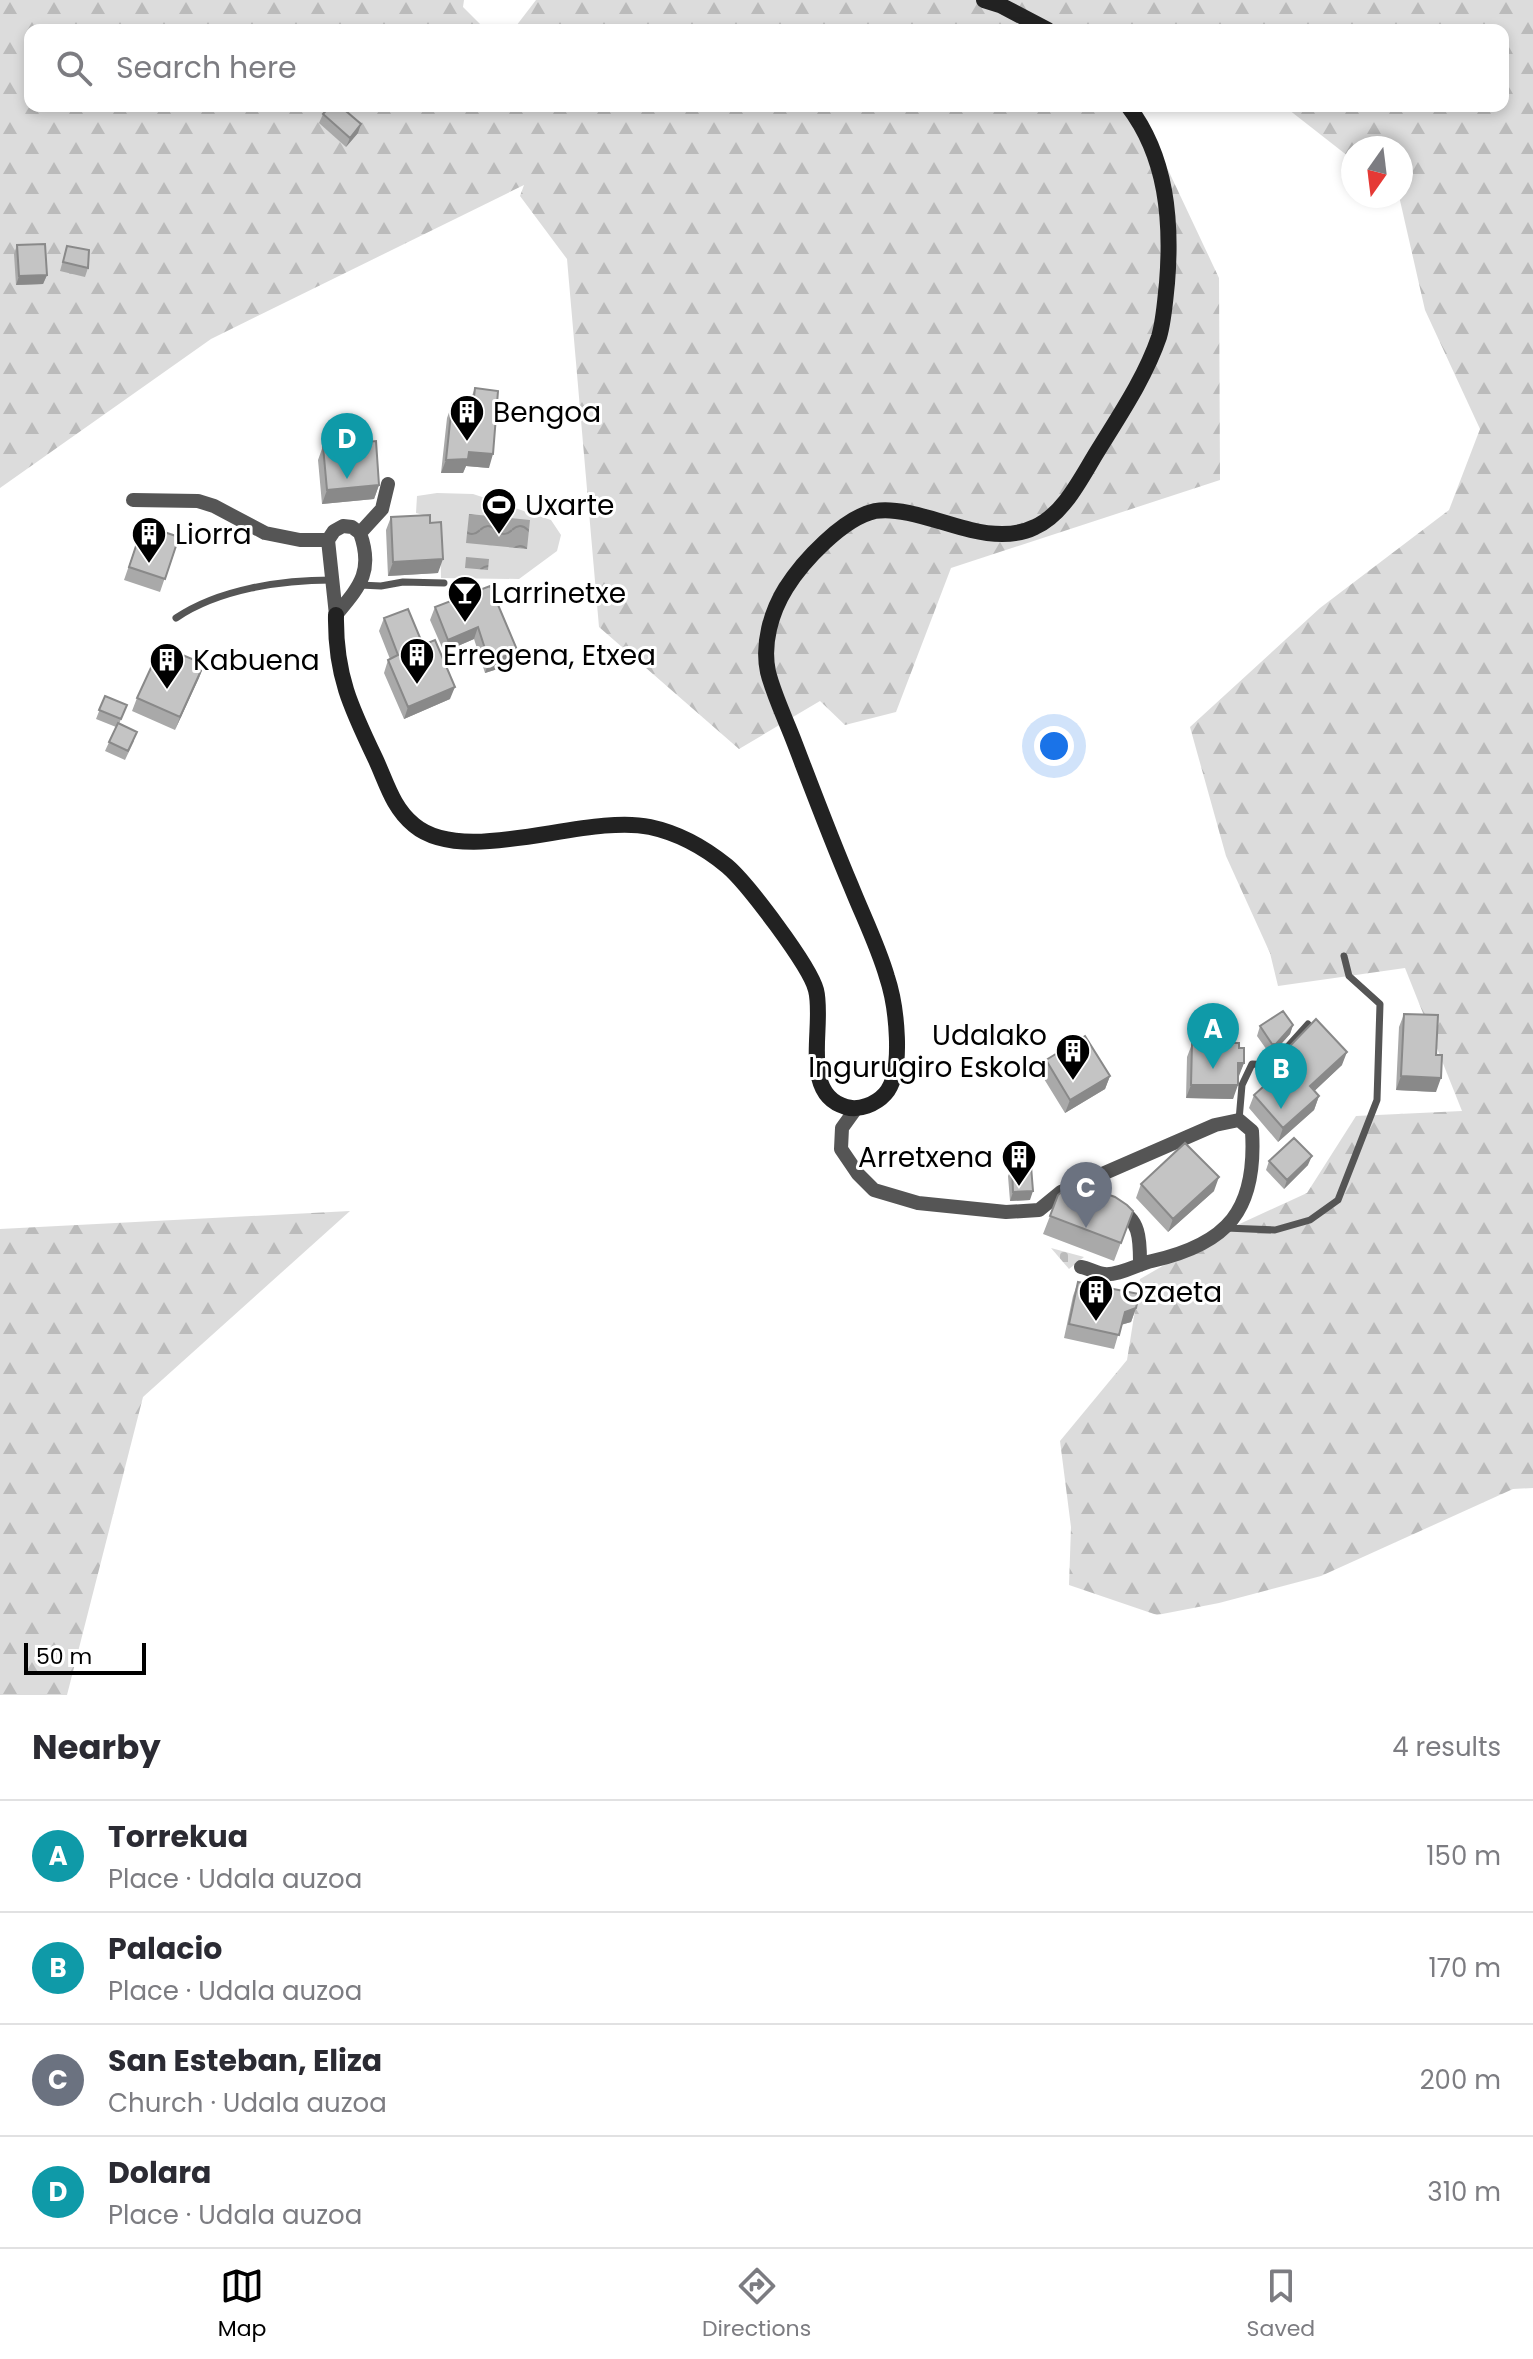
<!DOCTYPE html>
<html lang="en">
<head>
<meta charset="utf-8">
<style>
  :root { --surface:#fff; --page:#f7f7f7; --text:#2b2b33; --muted:#7c7c81; --line:#e1e1e2; --accent:#000 }
  body { margin:0; font-family:Poppins,sans-serif; background:var(--page); color:var(--text) }
  .compass { position:absolute; left:1341px; top:136px; width:72px; height:72px; border-radius:50%; background:var(--surface); box-shadow:0 4px 12px #0003; rotate:194deg }
  .scale { position:absolute; left:24px; bottom:20px; width:122px; box-sizing:border-box; padding-left:8px; border:4px solid #000; border-top:0; font-size:22px; line-height:28px; white-space:nowrap; color:#000; -webkit-text-stroke:6px #fff; paint-order:stroke }
  .you { position:absolute; left:1054px; top:746px; width:28px; height:28px; margin:-20px; border:6px solid #fff; border-radius:50%; background:#1a73e8; box-shadow:0 0 0 12px #1a73e833 }
  .badge { display:grid; place-items:center; width:52px; height:52px; border-radius:50%; background:var(--accent); color:#fff; font-size:26px; font-weight:700 }
  .pin { position:absolute; translate:-50% -66px; filter:drop-shadow(0 2px 4px #0008) }
  .pin::after { content:''; position:absolute; top:42px; width:28px; height:24px; background:inherit; clip-path:polygon(0 0,100% 0,50% 100%) }
  .list { margin:0; padding:0; list-style:none }
  h2 { display:flex; justify-content:space-between; align-items:center; height:104px; margin:0; padding:0 32px; font-size:34px }
  h2 small { font-size:26px; font-weight:400; color:var(--muted) }
  .list li { display:grid; grid-template-columns:52px 1fr auto; gap:24px; align-items:center; box-sizing:border-box; height:112px; padding:0 32px; border-top:2px solid var(--line) }
  .list b { display:block; font-size:30px; white-space:nowrap }
  .list p { margin:0; font-size:26px; white-space:nowrap; color:var(--muted) }
  .list em { font-size:26px; font-style:normal; color:var(--muted) }
  .icon { flex:none; width:44px; height:44px; fill:none; stroke:currentColor; stroke-width:2; stroke-linecap:round; stroke-linejoin:round }
  .map { position:relative; flex:none; width:1533px; height:1695px; overflow:hidden }
  .search { position:absolute; background:var(--surface); box-shadow:0 4px 12px #0003; left:24px; right:24px; top:24px; height:88px; display:flex; align-items:center; gap:20px; box-sizing:border-box; padding:0 28px; border-radius:16px; color:var(--muted); font-size:30px }
  .sheet { height:552px; background:var(--surface) }
  nav { display:flex; justify-content:space-around; align-items:center; box-sizing:border-box; height:112px; border-top:2px solid var(--line); background:var(--surface); font-size:22px; color:var(--muted) }
  nav a { display:grid; justify-items:center; gap:4px }
  nav .on { color:var(--accent) }
  .map>svg:first-child { display:block }
  .forest { fill:url(#forest-firs) }
  .cemetery { fill:url(#cemetery-stones) }
  .park { fill:#dcdcdc }
  .water { fill:url(#water-waves) }
  .lines { fill:none; stroke-linecap:round; stroke-linejoin:round }
  .lane { stroke:#555; stroke-width:7 }
  .street { stroke:#555; stroke-width:14 }
  .secondary { stroke:#222; stroke-width:16 }
  .wall { fill:#a9a9a9 }
  .shaded-wall { fill:#898989 }
  .building { fill:#c4c4c4; stroke:#898989; stroke-width:2 }
  .labels { text-anchor:middle; stroke-width:6; stroke-linejoin:round; paint-order:stroke }
  .poi-label { font-size:28px; fill:#000; stroke:#fff; text-anchor:start }
</style>
</head>
<body>
<div class="map">
<svg width="1533" height="1695" viewBox="0 0 1533 1695">
  <defs>
    <pattern id="forest-firs" width="22" height="20" patternUnits="userSpaceOnUse" patternTransform="scale(2)"><rect width="22" height="20" fill="#dcdcdc"/><path d="M5 1l3.5 6h-7zM16 11l3.5 6h-7z" fill="#bbb"/></pattern>
    <pattern id="cemetery-stones" width="16" height="16" patternUnits="userSpaceOnUse" patternTransform="scale(2)"><rect width="16" height="16" fill="#dcdcdc"/><path d="M2 7V4a2 2 0 0 1 4 0v3zM10 15v-3a2 2 0 0 1 4 0v3z" fill="#bbb"/></pattern>
    <pattern id="water-waves" width="16" height="10" patternUnits="userSpaceOnUse" patternTransform="scale(2)"><rect width="16" height="10" fill="#a3a3a3"/><path d="M0 5q4-4 8 0t8 0" fill="none" stroke="#8b8b8b"/></pattern>
  </defs>
  <rect width="100%" height="100%" fill="#fff"/>
  <path class="forest" d="M0 0H464L463 7 486 30H30V106H1138L1219 278 1220 480 951 568 896 712 845 725 820 701 739 749 599 627 567 259 520 196 524 185 211 339 0 488Z
    M536 0H1533V1488L1513 1489 1321 1576 1219 1603 1157 1615 1069 1585 1071 1527 1060 1441 1127 1360 1140 1279 1220 1233 1307 1193 1356 1116 1462 1111 1405 968 1278 986 1270 953 1226 856 1190 727 1320 608 1449 510 1480 429 1425 310 1399 196H1401V148H1353V160L1284 106H1503V30H513Z
    M350 1211 143 1397 67 1695H0V1229Z"/>
  <path class="cemetery" d="M1051 1248 1084 1257 1069 1269Z"/>
  <path class="park" d="M437 493 473 494 551 520 561 535 557 551 519 579 441 578 440 536 421 534 423 515 416 513 417 496Z"/>
  <path class="water" d="M469 514 530 520 527 549 466 543Z
    M466 557 489 559 488 570 465 568Z"/>
  <g class="lines">
    <path class="lane" d="M360 585 381 586 403 582 444 583
      M176 618C219 589 281 580 332 580
      M1239 1120 1242 1085 1252 1064 1271 1065 1308 1024
      M1226 1228 1275 1230 1310 1220 1338 1200 1377 1100 1380 1004 1349 976 1344 956"/>
    <path class="street" d="M133 500 198 501 214 506 265 533 300 540H328
      M343 526 352 527 360 533C374 572 359 587 336 615L328 540 334 531Z
      M360 533 382 509 388 484
      M855 1110 842 1128 841 1149 858 1174 874 1190 918 1203 1006 1212 1039 1210 1061 1192 1215 1125 1239 1120 1252 1131C1257 1210 1228 1244 1152 1261 1138 1264 1118 1276 1104 1274 1097 1273 1088 1268 1081 1267
      M1116 1208C1141 1219 1140 1241 1140 1265"/>
    <path class="secondary" d="M984 0 1000 5 1048 30
      M336 615C335 675 351 708 376 760 387 784 393 808 414 825 465 868 585 813 650 827 678 833 705 848 727 866 747 883 810 966 816 990 825 1025 799 1094 846 1107 859 1111 876 1104 885 1094 905 1072 896 1004 887 977 878 946 863 916 851 886 831 839 813 791 795 744 786 720 774 696 768 672 762 644 771 612 786 588 803 561 843 518 875 511 902 506 944 524 971 530 992 535 1015 537 1035 527 1064 514 1081 478 1097 452 1119 416 1145 378 1159 337 1164 320 1165 301 1167 283 1172 221 1167 157 1128 106"/>
  </g>
  <path class="wall" d="M323 114 358 133 346 147 319 123Z
    M17 245 47 275 43 284 16 285 14 254Z
    M67 246 88 268 85 277 60 271Z
    M475 388 489 468 466 466 463 473H441L447 418 452 404 468 406Z
    M323 446 379 485 374 499 322 504 318 460Z
    M391 517 430 523 438 573 388 576 386 530Z
    M143 525 179 537 160 592 124 580Z
    M490 586 518 652 513 664 485 673 474 639 444 652 430 620 435 607Z
    M384 618 423 645 450 699 404 719 384 673 388 660 390 659 379 631Z
    M204 664 175 730 132 711 137 698Z
    M105 696 127 705 119 724 134 741 125 760 105 751 116 727 96 719Z
    M1404 1014 1436 1055V1092L1396 1090 1399 1027Z
    M1293 1025 1290 1034 1273 1053H1269L1257 1036 1260 1026Z
    M1209 1036 1239 1048 1244 1063 1238 1076 1233 1099 1186 1098 1187 1057 1192 1044H1206Z
    M1286 1050 1342 1065 1314 1091 1319 1096 1314 1110 1278 1142 1249 1108 1254 1095 1285 1067 1281 1063Z
    M1046 1060 1110 1076 1105 1089 1065 1113 1041 1074Z
    M1269 1161 1308 1165 1284 1189 1266 1170Z
    M1012 1167 1030 1200 1010 1201 1008 1176Z
    M1141 1184 1214 1191 1168 1232 1136 1198Z
    M1133 1211 1114 1261 1043 1234 1050 1216Z
    M1078 1282 1136 1308 1131 1322 1121 1325 1114 1349 1064 1338 1073 1296Z"/>
  <path class="shaded-wall" d="M361 124 358 133 346 147 350 138Z
    M47 275 43 284 16 285 19 276Z
    M469 452 493 454 489 468 466 466 463 473H441L446 460Z
    M379 485 374 499 322 504 327 490Z
    M443 559 438 573 388 576 393 562Z
    M478 627 474 639 444 652 448 640Z
    M518 652 513 664 485 673 489 661Z
    M204 664 199 678 175 730 180 717Z
    M455 687 450 699 404 719 408 707Z
    M1293 1025 1290 1034 1273 1053H1269L1272 1044Z
    M1347 1052 1342 1065 1305 1100 1310 1086Z
    M1238 1063H1244L1239 1076 1233 1077Z
    M1110 1076 1105 1089 1065 1113 1070 1100Z
    M1401 1076 1441 1078 1436 1092 1396 1090Z
    M1191 1085H1238L1233 1099 1186 1098Z
    M1319 1096 1314 1110 1278 1142 1283 1128Z
    M1312 1156 1308 1165 1284 1189 1287 1180Z
    M1219 1177 1214 1191 1168 1232 1173 1219Z
    M1033 1191 1030 1200 1010 1201 1013 1192Z
    M1136 1308 1131 1322 1120 1325 1125 1312Z"/>
  <path class="building" d="M330 106H340L361 124 350 138 323 114Z
    M45 244 47 275 19 276 17 245Z
    M67 246 89 250 88 268 63 262Z
    M475 388 498 391 493 454 469 452 468 459 446 460 452 404 470 407 472 397H474Z
    M376 441 379 485 327 490 323 446Z
    M430 515V523L441 522 443 559 393 562 391 517Z
    M143 525 179 537 165 579 129 567Z
    M490 586 518 652 489 661 478 627 448 640 435 607Z
    M408 609 423 645 435 640 455 687 408 707 388 660 398 655 384 618Z
    M161 646 204 664 180 717 137 698Z
    M105 696 127 705 121 719 99 710Z
    M118 723 137 732 128 751 109 742Z
    M1283 1011 1293 1025 1276 1044H1272L1260 1026Z
    M1404 1014 1438 1015 1436 1055H1442L1441 1078 1401 1076Z
    M1316 1019 1347 1052 1310 1086 1319 1096 1283 1128 1254 1095 1294 1059 1286 1050Z
    M1085 1036 1110 1076 1070 1100 1046 1060Z
    M1209 1036H1226V1043H1239V1048H1244V1063H1238V1085H1191L1192 1044H1209Z
    M1294 1138 1312 1156 1287 1180 1269 1161Z
    M1185 1143 1219 1177 1173 1219 1141 1184Z
    M1031 1166 1033 1191 1013 1192 1012 1167Z
    M1074 1182 1115 1197 1127 1205 1133 1211 1121 1243 1050 1216 1058 1195Z
    M1078 1282 1139 1294 1136 1308 1125 1312 1119 1335 1069 1324Z"/>
  <defs>
    <symbol id="building-pin" viewBox="-11 -11 22 30"><path d="M0 17L-7.5 6A9.5 9.5 0 1 1 7.5 6Z" fill="#000" stroke="#fff"/><path d="M-4-6H4V6H1V3H-1V6H-4ZM-2.5-4.3h1.7v1.8h-1.7ZM.8-4.3h1.7v1.8H.8ZM-2.5-1h1.7V.8h-1.7ZM.8-1h1.7V.8H.8Z" fill="#fff"/></symbol>
    <symbol id="stadium-pin" viewBox="-11 -11 22 30"><path d="M0 17L-7.5 6A9.5 9.5 0 1 1 7.5 6Z" fill="#000" stroke="#fff"/><path d="M0-5a6.5 5 0 1 0 0 10a6.5 5 0 1 0 0-10ZM-3.5-1.8h7v3.6h-7Z" fill="#fff"/></symbol>
    <symbol id="bar-pin" viewBox="-11 -11 22 30"><path d="M0 17L-7.5 6A9.5 9.5 0 1 1 7.5 6Z" fill="#000" stroke="#fff"/><path d="M-6-5H6L.8 .8V4.5H3.5V6h-7V4.5H-.8V.8Z" fill="#fff"/></symbol>
  </defs>
  <g fill-rule="evenodd">
    <use href="#building-pin" x="447" y="392" width="40" height="54"/>
    <use href="#stadium-pin" x="479" y="485" width="40" height="54"/>
    <use href="#building-pin" x="129" y="514" width="40" height="54"/>
    <use href="#bar-pin" x="445" y="573" width="40" height="54"/>
    <use href="#building-pin" x="397" y="635" width="40" height="54"/>
    <use href="#building-pin" x="147" y="640" width="40" height="54"/>
    <use href="#building-pin" x="1053" y="1031" width="40" height="54"/>
    <use href="#building-pin" x="999" y="1137" width="40" height="54"/>
    <use href="#building-pin" x="1076" y="1272" width="40" height="54"/>
  </g>
  <g class="labels">
    <g class="poi-label">
      <text x="493" y="422">Bengoa</text>
      <text x="525" y="515">Uxarte</text>
      <text x="175" y="544">Liorra</text>
      <text x="491" y="603">Larrinetxe</text>
      <text x="443" y="665">Erregena, Etxea</text>
      <text x="193" y="670">Kabuena</text>
      <text x="1047" y="1045" text-anchor="end">Udalako<tspan x="1047" dy="32">Ingurugiro Eskola</tspan></text>
      <text x="993" y="1167" text-anchor="end">Arretxena</text>
      <text x="1122" y="1302">Ozaeta</text>
    </g>
  </g>
</svg>
<svg class="compass" viewBox="-18 -18 36 36"><path d="M0-13l5 13h-10z" fill="#e53935"/><path d="M0 13l5-13h-10z" fill="#7c7c81"/></svg>
<div class="scale">50 m</div>
<div class="you"></div>
<div class="pin badge" style="left:1213px;top:1069px;background:#0f9aa8">A</div>
<div class="pin badge" style="left:1281px;top:1109px;background:#0f9aa8">B</div>
<div class="pin badge" style="left:1086px;top:1228px;background:#6b7280">C</div>
<div class="pin badge" style="left:347px;top:479px;background:#0f9aa8">D</div>
<div class="search"><svg class="icon" aria-label="search" viewBox="0 0 24 24"><circle cx="10" cy="10" r="6"/><path d="M15 15l6 6"/></svg>Search here</div>
</div>
<section class="sheet">
<h2>Nearby<small>4 results</small></h2>
<ul class="list">
<li><span class="badge" style="background:#0f9aa8">A</span><div><b>Torrekua</b><p>Place · Udala auzoa</p></div><em>150 m</em></li>
<li><span class="badge" style="background:#0f9aa8">B</span><div><b>Palacio</b><p>Place · Udala auzoa</p></div><em>170 m</em></li>
<li><span class="badge" style="background:#6b7280">C</span><div><b>San Esteban, Eliza</b><p>Church · Udala auzoa</p></div><em>200 m</em></li>
<li><span class="badge" style="background:#0f9aa8">D</span><div><b>Dolara</b><p>Place · Udala auzoa</p></div><em>310 m</em></li>
</ul>
</section>
<nav>
<a class="on"><svg class="icon" aria-label="map" viewBox="0 0 24 24"><path d="M3 6l6-2 6 2 6-2v14l-6 2-6-2-6 2zM9 4v14M15 6v14"/></svg>Map</a>
<a><svg class="icon" aria-label="directions" viewBox="0 0 24 24"><path d="M12 3l9 9-9 9-9-9zM9 14v-3h6M13 9l2 2-2 2"/></svg>Directions</a>
<a><svg class="icon" aria-label="saved" viewBox="0 0 24 24"><path d="M7 4h10v16l-5-4-5 4z"/></svg>Saved</a>
</nav>
</body>
</html>
